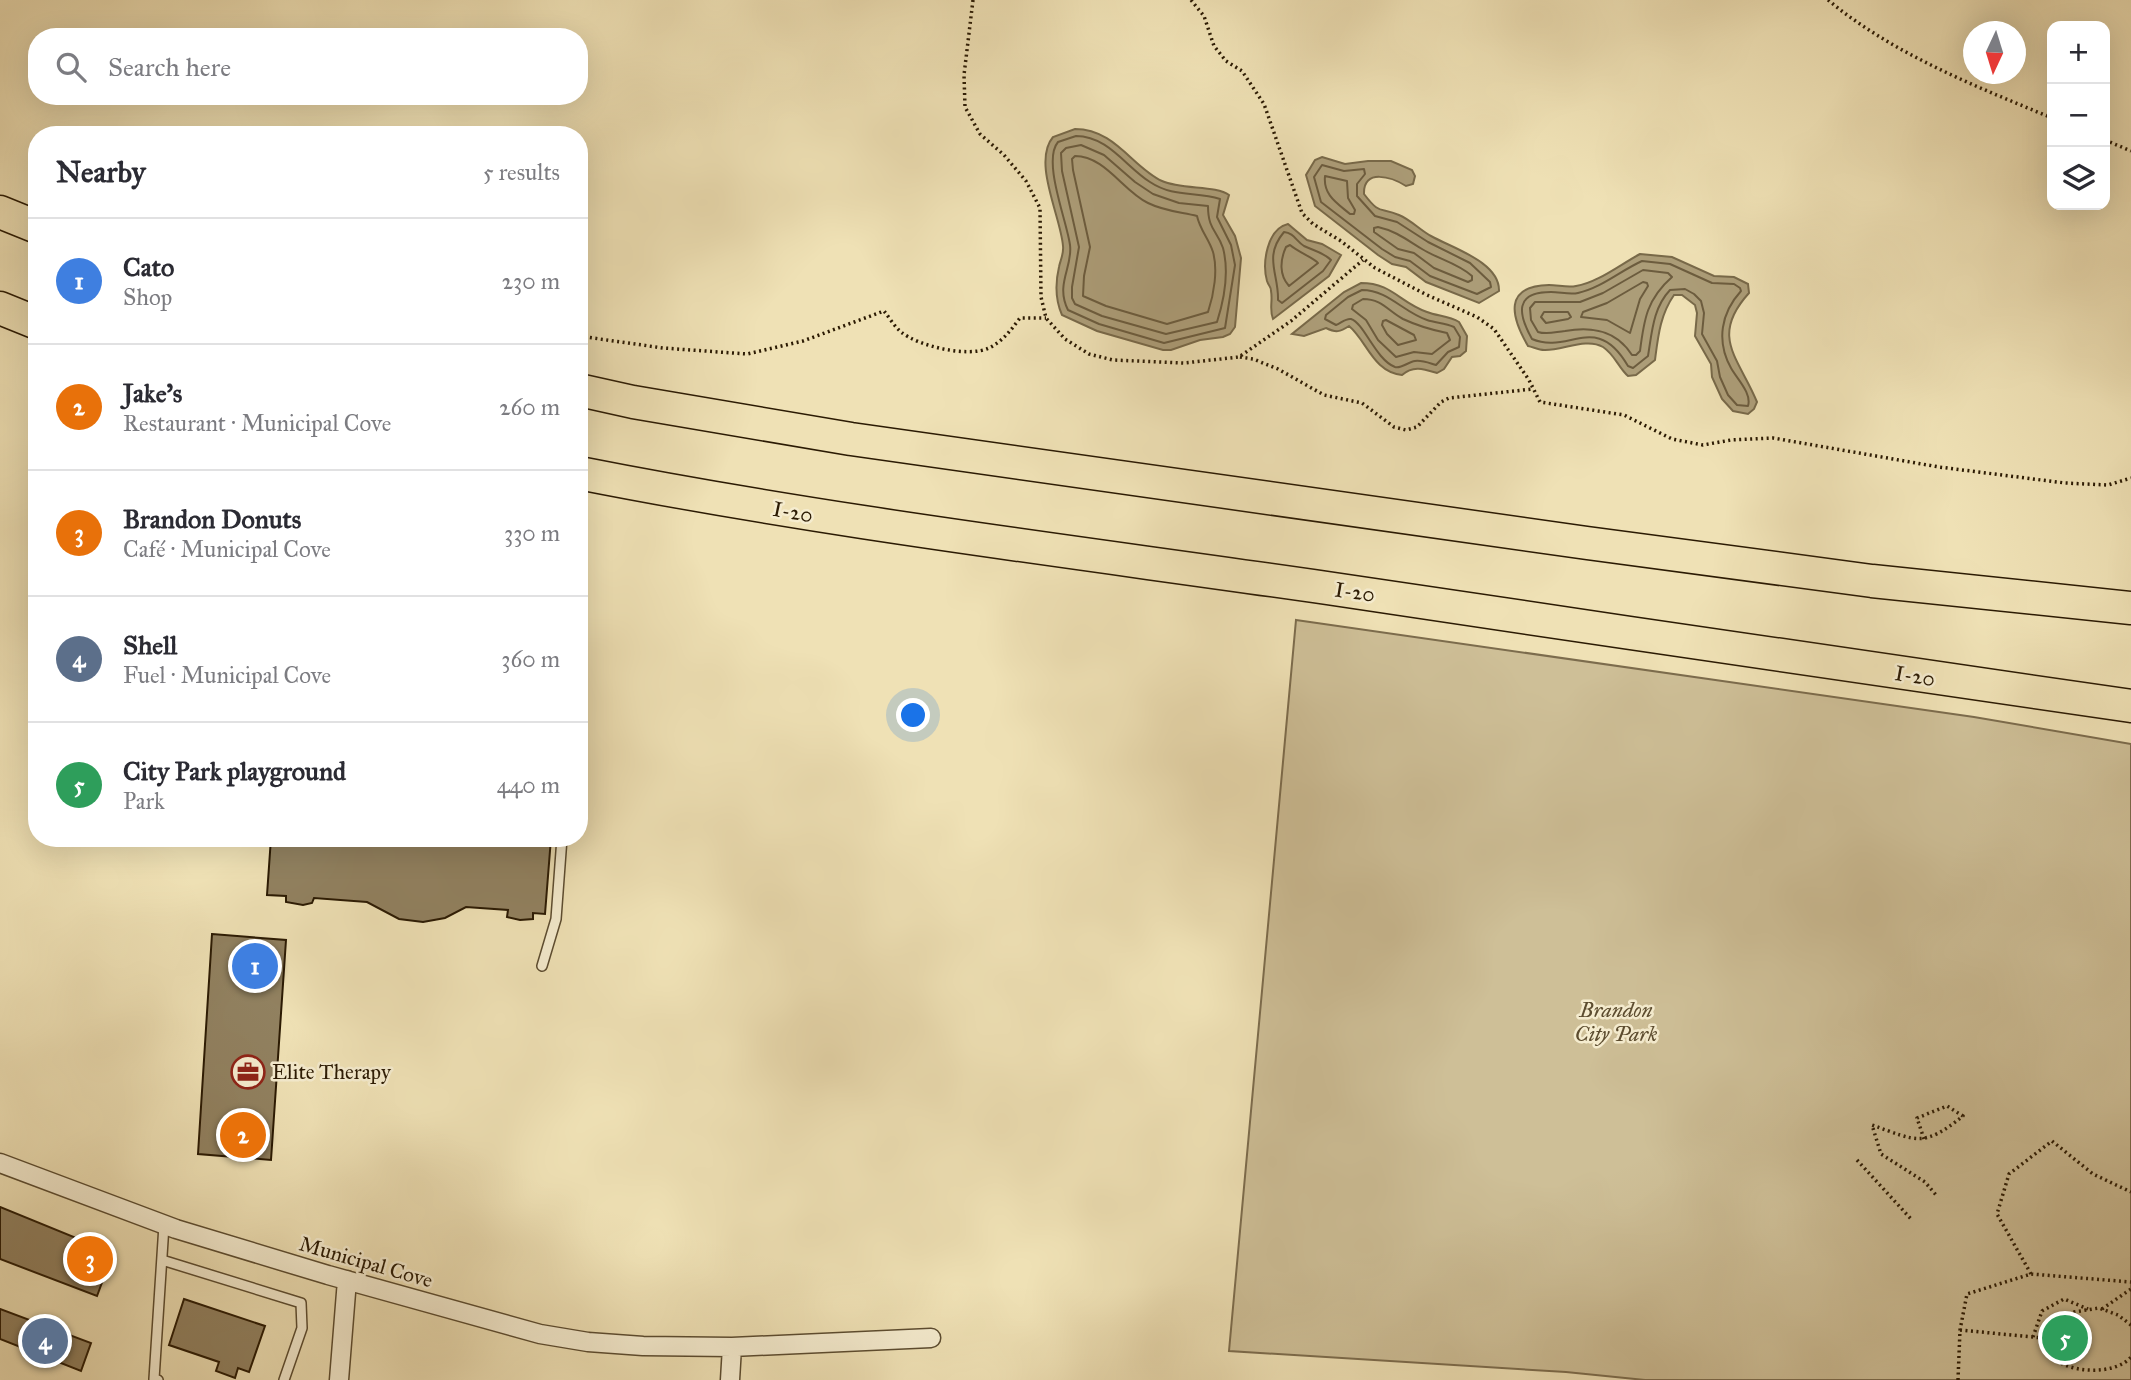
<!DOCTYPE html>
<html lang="en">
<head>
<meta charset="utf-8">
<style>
  :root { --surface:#fff; --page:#f2f2f3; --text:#2b2b33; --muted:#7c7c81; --line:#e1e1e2; --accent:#7c3aed }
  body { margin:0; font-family:"IM FELL Great Primer",serif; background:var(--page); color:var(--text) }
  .controls { position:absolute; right:21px; top:21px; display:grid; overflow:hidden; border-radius:14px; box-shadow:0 7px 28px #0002 }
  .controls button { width:63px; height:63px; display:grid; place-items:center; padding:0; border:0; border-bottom:2px solid var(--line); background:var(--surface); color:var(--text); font:35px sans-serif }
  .compass { position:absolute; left:1963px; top:21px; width:63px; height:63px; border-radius:50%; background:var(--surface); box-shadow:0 7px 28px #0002; rotate:184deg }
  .you { position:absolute; left:914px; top:716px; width:24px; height:24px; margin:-18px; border:5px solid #fff; border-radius:50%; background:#1a73e8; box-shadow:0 0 0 10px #1a73e833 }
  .badge { display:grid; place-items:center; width:46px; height:46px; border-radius:50%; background:var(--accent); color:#fff; font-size:23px; font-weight:700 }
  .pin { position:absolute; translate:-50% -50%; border:4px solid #fff; box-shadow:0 2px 7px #0006 }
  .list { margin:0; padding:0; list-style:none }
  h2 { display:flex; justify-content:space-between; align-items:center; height:91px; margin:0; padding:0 28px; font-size:30px }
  h2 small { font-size:23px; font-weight:400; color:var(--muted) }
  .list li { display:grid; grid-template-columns:46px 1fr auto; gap:21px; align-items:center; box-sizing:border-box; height:126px; padding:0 28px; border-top:2px solid var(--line) }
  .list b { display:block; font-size:26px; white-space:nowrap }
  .list p { margin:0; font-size:23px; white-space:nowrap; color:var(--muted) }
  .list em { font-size:23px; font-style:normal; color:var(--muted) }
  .icon { flex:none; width:38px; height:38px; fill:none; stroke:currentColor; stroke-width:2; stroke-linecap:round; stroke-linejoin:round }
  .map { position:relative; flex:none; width:2131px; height:1380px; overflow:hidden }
  .search { position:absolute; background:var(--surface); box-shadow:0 7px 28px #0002; left:28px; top:28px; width:560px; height:77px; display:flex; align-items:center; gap:18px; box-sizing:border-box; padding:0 24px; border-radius:28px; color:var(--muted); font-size:26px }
  .panel { position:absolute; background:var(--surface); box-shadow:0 7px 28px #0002; left:28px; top:126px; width:560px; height:721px; border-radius:28px }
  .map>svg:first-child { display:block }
  .green { fill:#cebf97; stroke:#7c6c4d; stroke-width:2 }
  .water { fill:#ac9d78; stroke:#786949; stroke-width:2 }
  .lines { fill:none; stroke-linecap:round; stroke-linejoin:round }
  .shore { stroke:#6c5c3e; stroke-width:2 }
  .building { fill:#918160; stroke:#2b1a03; stroke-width:2 }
  .service-casing { stroke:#5c4c30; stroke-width:12 }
  .minor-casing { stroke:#5c4c30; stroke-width:21 }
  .motorway-casing { stroke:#2b1a03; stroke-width:35 }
  .path { stroke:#2b1a03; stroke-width:3.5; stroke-dasharray:2 3.5; stroke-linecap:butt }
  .service { stroke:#f5eccf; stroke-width:9 }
  .minor { stroke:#f5eccf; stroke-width:18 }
  .motorway { stroke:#efe1b5; stroke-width:32 }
  .labels { text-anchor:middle; stroke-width:5; stroke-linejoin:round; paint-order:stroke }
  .street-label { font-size:21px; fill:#2b1a03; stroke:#f5eccf }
  .park-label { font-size:21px; font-style:italic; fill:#5c4c2f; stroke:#f5eccf }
  .poi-label { font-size:21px; fill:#2b1a03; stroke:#f5eccf; text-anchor:start }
</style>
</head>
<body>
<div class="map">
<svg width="2131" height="1380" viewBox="0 0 2131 1380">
  <rect width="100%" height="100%" fill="#efe1b5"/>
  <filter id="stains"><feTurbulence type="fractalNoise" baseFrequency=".00286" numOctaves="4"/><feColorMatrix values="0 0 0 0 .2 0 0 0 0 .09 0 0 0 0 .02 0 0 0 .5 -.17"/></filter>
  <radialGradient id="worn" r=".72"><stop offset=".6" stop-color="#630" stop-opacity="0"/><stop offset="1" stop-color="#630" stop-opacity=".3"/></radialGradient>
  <path class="green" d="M1296 620 1974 717 2131 744V1380H1645L1566 1372 1229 1351Z"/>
  <path class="water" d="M1075 129C1115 129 1132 167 1162 181 1182 190 1216 185 1229 195L1223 215 1235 236 1241 258 1235 327 1230 334 1223 337 1200 340 1171 350H1163L1097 331 1062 315C1055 299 1055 284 1059 267 1060 261 1064 254 1063 246 1061 217 1032 162 1053 137Z
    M1322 157 1345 164 1368 161H1391L1412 170 1415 176 1413 184 1406 186C1392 177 1363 168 1364 194 1380 215 1379 207 1399 215 1411 220 1420 230 1431 236 1452 248 1500 262 1499 291L1479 303 1426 282 1406 267 1392 264 1378 255 1315 206 1306 175 1315 160Z
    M1288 224 1307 240 1322 244 1341 255 1329 276 1273 319C1269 309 1273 301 1271 291 1271 286 1269 287 1267 281 1262 263 1267 229 1288 224Z
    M1640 254 1672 257 1714 276 1734 277 1748 284 1749 293C1709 337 1739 358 1757 402L1754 409 1748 414 1733 411 1722 399 1712 377 1711 364 1695 336 1697 313 1695 305 1682 295H1674C1660 315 1658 337 1655 360L1636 375 1628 376C1618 367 1615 355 1603 347 1586 337 1562 351 1544 350 1539 350 1533 347 1528 346 1511 317 1503 286 1549 285 1558 285 1568 288 1576 286 1597 283 1621 264 1640 254Z
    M1361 283C1392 283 1399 302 1427 312 1437 316 1449 316 1459 322L1467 336 1466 351 1460 356 1452 357 1444 369 1437 373C1424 369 1413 365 1402 375 1373 372 1367 341 1349 326 1340 332 1336 333 1326 328L1304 336 1292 334 1344 292Z"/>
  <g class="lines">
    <path class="shore" d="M1076 136C1108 136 1126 167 1150 182 1174 198 1196 191 1220 199L1217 217 1231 245 1235 265 1225 328 1164 343 1099 324 1068 310C1055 284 1073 267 1070 245 1067 221 1042 161 1058 142Z
      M1081 145 1104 155 1135 182 1153 194 1179 203 1208 206C1208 230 1217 230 1223 248 1229 271 1224 300 1217 322L1166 334 1102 316 1075 304 1072 298V287L1079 247 1062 171 1061 153 1066 148Z
      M1075 156C1105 156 1123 191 1148 203 1164 211 1180 212 1197 216 1200 230 1209 239 1213 252 1218 270 1214 294 1208 312L1167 324 1106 306 1083 296 1084 276 1090 247 1073 170 1072 159Z
      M1322 165 1344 171 1364 169 1365 174 1357 184V196L1375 216 1397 222 1428 242 1470 263 1490 282 1491 287 1477 294 1430 276 1410 261 1395 257 1382 249 1321 202 1314 177Z
      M1325 176 1347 181 1348 198 1355 210 1354 214H1350C1337 203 1323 195 1325 176Z
      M1378 227C1396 231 1407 240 1422 249 1438 259 1458 263 1472 276V280L1468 282 1434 268 1414 253 1398 249 1374 232V228Z
      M1284 232C1294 233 1296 241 1304 246 1314 251 1323 252 1331 260L1323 271 1282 303 1278 300C1279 274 1263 257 1284 232Z
      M1290 245C1298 252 1314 258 1318 263L1289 286C1279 275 1280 260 1286 247Z
      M1642 261 1670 264 1712 283 1734 284 1740 288 1741 291C1721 313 1716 341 1731 368 1737 379 1752 393 1748 406L1737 405 1728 395 1720 377 1717 361 1702 334 1704 313 1701 301 1694 294 1685 289 1670 290C1653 308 1652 332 1648 356L1633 368 1628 366C1596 311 1569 355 1532 339 1518 314 1514 292 1551 292 1560 292 1570 295 1578 293 1601 288 1620 271 1642 261Z
      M1643 270 1668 273 1672 277C1647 299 1644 319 1640 351L1636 355H1632C1616 330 1592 326 1565 331 1555 332 1547 335 1538 332L1531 320 1530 308 1535 302H1580L1603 293Z
      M1643 282 1647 283 1648 286 1640 299 1630 333 1607 320 1581 317 1583 312 1607 303Z
      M1362 290C1388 290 1403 312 1427 320 1436 323 1445 323 1454 327L1460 337 1459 347 1448 352 1436 365C1429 363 1422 360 1415 361 1408 362 1401 369 1395 367 1376 360 1364 323 1351 319 1346 318 1341 323 1336 325L1325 319 1326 315 1348 297Z
      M1363 299C1382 299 1388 311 1403 319 1418 326 1432 330 1447 333L1450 340 1432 354 1414 352 1396 357 1378 340 1366 320 1352 309 1353 305Z
      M1544 312H1568L1571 317 1568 319 1546 323 1541 317Z
      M1383 321 1386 320 1414 335 1416 340 1398 345 1387 334 1382 325Z"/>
  </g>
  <path class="building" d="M271 838H551L545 914 533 913V919L520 920 507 917 508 910 466 907 445 918 423 922 399 919 367 902 314 898 312 903 303 905 286 902V896L267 895Z
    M212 934 286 940 271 1160 198 1154Z
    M0 1207 113 1253 97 1296 0 1259Z
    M184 1299 265 1326 249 1372 238 1368 235 1378 216 1371 219 1362 169 1345Z
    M0 1309 91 1343 81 1371 0 1339Z"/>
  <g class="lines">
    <defs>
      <path id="service" d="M542 966 556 919 562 838
        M162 1260 301 1303 302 1328 284 1380
        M158 1380 154 1379 164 1225"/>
      <path id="minor" d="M0 1163 176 1229 328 1275 540 1334 588 1342 643 1346 732 1347 931 1338
        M339 1380 347 1280
        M730 1380 732 1347"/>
      <path id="motorway" d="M0 212 37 227
        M0 308 37 323
        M579 390 633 402 851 439 1587 543 1872 581 2131 608
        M579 473C827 522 1077 552 1327 588 1595 627 1863 669 2131 706"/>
    </defs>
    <use href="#service" class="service-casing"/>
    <use href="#minor" class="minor-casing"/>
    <use href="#motorway" class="motorway-casing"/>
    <path class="path" d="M973 0 964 75 965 107 980 134 1004 155 1026 181 1040 208 1041 297 1046 318 1065 339 1089 354 1113 360 1184 363 1239 357 1291 321 1363 260
      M1191 0 1204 16 1214 46 1226 61 1242 71 1264 104 1302 213 1313 224 1341 241 1375 268 1427 295 1477 317 1494 329 1529 380 1540 402 1624 415 1672 439 1703 445 1731 440 1773 438 1939 467 2065 483 2108 485 2131 478
      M1828 0C1893 54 1975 86 2052 118
      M2105 140 2131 151
      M579 336 663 348 747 354 803 341 884 311C889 317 894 326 901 332 918 346 968 358 989 348 1003 341 1011 330 1020 318H1046
      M1240 357 1253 359 1278 369 1324 395 1362 403 1394 427 1406 430 1417 427 1441 402 1449 398 1533 389
      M1924 1139 1917 1118 1947 1106 1963 1116C1923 1148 1917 1141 1872 1125L1881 1154 1925 1182 1936 1195
      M1857 1160 1911 1219
      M2031 1274 1997 1214 2009 1174 2052 1141 2093 1174 2131 1192
      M2102 1309 2131 1289
      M2131 1325 2118 1315 2099 1308 2074 1312 2050 1323 2043 1338C2045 1343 2046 1350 2049 1354 2065 1374 2115 1376 2131 1357
      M1960 1330 2043 1338
      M2033 1337 2042 1311 2064 1299 2088 1309
      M1958 1380 1960 1330 1967 1294 2031 1274 2131 1282"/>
    <use href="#service" class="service"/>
    <use href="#minor" class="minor"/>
    <use href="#motorway" class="motorway"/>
  </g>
  <defs>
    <symbol id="office-ring" viewBox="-11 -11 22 22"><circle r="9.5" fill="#f5eccf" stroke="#8f2418" stroke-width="1.5"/><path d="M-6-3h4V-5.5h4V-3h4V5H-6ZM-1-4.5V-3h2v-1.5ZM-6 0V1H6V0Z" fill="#8f2418"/></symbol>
  </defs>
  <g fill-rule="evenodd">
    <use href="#office-ring" x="229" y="1053" width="38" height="38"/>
  </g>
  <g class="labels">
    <g class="street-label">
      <text transform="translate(793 512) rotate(10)" y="7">I-20</text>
      <text transform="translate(1355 592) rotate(8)" y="7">I-20</text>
      <text transform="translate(1915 676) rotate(9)" y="7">I-20</text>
      <text transform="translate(366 1262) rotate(16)" y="7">Municipal Cove</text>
    </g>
    <g class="park-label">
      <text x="1616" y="1017">Brandon<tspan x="1616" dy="24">City Park</tspan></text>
    </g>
    <g class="poi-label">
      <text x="272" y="1079">Elite Therapy</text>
    </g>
  </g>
  <rect width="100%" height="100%" filter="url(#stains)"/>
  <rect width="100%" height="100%" fill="url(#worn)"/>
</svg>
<div class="controls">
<button>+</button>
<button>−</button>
<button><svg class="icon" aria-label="layers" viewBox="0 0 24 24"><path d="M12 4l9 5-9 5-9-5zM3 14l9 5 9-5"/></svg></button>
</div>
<svg class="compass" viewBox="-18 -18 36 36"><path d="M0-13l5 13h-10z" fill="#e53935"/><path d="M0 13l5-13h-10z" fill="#7c7c81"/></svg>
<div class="you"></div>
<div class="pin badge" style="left:255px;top:966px;background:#3f7fe0">1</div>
<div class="pin badge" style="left:243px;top:1135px;background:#e8710a">2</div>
<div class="pin badge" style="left:90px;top:1259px;background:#e8710a">3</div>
<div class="pin badge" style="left:45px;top:1341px;background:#5c6f8a">4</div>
<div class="pin badge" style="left:2065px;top:1338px;background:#2e9e5b">5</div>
<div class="search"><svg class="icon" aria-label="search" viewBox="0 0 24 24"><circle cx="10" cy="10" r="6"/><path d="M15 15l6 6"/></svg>Search here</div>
<section class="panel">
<h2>Nearby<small>5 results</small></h2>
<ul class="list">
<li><span class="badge" style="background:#3f7fe0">1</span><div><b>Cato</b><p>Shop</p></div><em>230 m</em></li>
<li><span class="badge" style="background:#e8710a">2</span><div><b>Jake's</b><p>Restaurant · Municipal Cove</p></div><em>260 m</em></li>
<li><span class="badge" style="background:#e8710a">3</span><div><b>Brandon Donuts</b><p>Café · Municipal Cove</p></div><em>330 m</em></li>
<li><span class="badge" style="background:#5c6f8a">4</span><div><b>Shell</b><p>Fuel · Municipal Cove</p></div><em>360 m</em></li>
<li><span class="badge" style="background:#2e9e5b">5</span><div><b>City Park playground</b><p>Park</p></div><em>440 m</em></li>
</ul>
</section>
</div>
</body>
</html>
